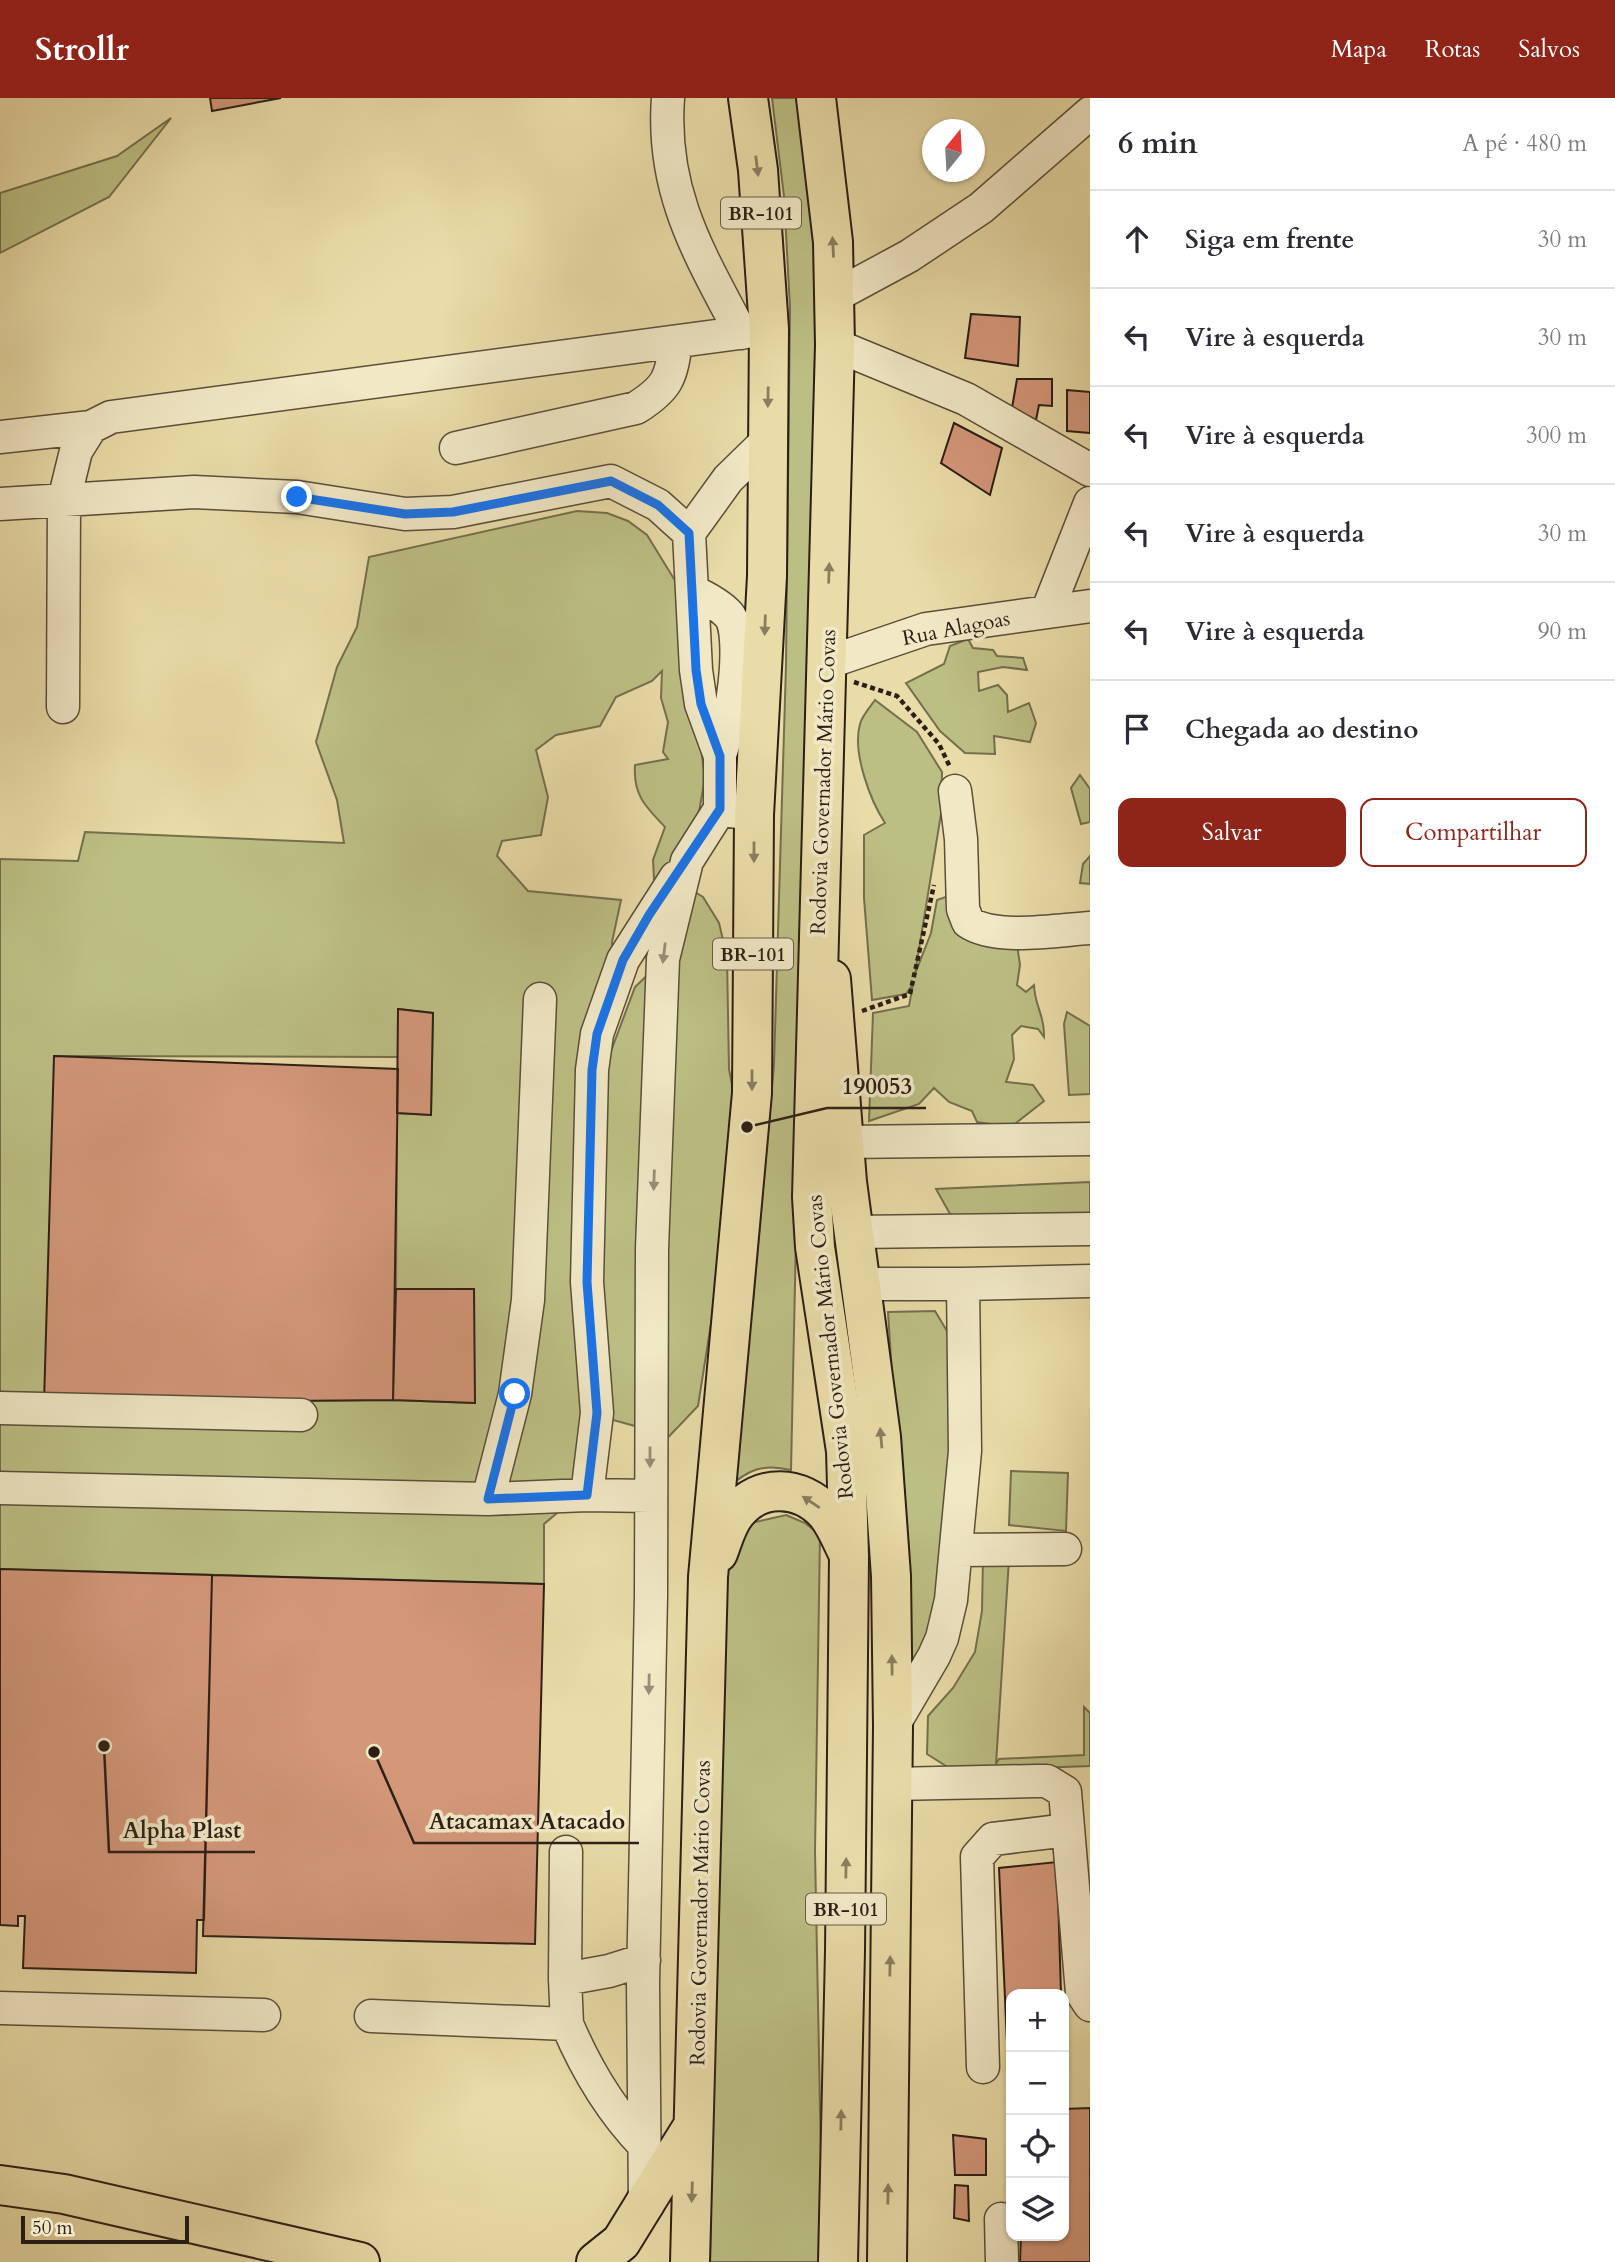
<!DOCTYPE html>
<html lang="pt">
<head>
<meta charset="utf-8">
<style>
  :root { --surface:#fff; --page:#f7f7f7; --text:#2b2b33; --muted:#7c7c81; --line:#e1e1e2; --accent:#8f2418 }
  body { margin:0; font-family:Cardo,serif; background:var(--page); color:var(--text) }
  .controls { position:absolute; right:21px; bottom:21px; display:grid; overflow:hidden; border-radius:14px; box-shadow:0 2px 5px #0004 }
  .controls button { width:63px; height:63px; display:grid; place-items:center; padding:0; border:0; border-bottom:2px solid var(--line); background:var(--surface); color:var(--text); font:35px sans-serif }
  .compass { position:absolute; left:922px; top:21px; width:63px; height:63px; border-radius:50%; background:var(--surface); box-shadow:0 2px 5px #0004; rotate:18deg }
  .scale { position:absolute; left:21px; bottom:18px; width:168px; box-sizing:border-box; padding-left:7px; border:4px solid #2c1f16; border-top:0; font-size:19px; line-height:24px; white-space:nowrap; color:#2c1f16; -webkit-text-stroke:5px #f1e8c6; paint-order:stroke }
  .stop { position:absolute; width:21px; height:21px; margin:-16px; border:5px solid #1a73e8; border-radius:50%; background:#fff }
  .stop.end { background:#1a73e8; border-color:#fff; box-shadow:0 2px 7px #0008 }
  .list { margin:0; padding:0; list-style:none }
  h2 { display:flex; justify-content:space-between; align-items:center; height:91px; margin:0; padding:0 28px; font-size:30px }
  h2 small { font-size:23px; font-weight:400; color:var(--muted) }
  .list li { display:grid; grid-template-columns:46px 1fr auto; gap:21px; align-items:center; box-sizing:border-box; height:98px; padding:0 28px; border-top:2px solid var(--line) }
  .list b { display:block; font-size:26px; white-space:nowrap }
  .list em { font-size:23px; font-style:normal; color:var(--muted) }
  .actions { display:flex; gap:14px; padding:21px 28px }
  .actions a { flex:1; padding:16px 0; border:2px solid var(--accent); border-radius:14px; text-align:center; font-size:24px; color:var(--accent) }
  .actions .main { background:var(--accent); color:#fff }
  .icon { flex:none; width:38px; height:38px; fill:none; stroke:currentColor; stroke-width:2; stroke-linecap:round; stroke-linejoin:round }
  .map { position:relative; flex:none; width:1090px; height:2164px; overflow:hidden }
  header { display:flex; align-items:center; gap:42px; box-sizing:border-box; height:98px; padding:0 35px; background:var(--accent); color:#fff }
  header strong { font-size:33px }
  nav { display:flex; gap:38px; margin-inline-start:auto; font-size:24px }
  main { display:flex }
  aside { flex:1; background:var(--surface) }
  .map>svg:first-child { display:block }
  .green { fill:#bcbf84; stroke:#746f4d; stroke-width:2; fill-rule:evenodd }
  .building { fill:#d3977a; stroke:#2c1f16; stroke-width:2 }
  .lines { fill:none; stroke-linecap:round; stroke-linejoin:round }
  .minor-casing { stroke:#5b4e3a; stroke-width:35 }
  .major-casing { stroke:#2c1f16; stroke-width:42 }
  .highway-casing { stroke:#2c1f16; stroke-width:42 }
  .path { stroke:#2c1f16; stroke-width:4.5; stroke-dasharray:5 3.5; stroke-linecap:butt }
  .minor { stroke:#f1e8c6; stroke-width:32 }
  .major { stroke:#e9dca8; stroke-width:38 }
  .highway { stroke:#e9dca8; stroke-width:38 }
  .oneway { fill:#8a7e5f }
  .oneway2 { fill:#988e77 }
  .route { stroke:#1a73e8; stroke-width:9 }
  .labels { text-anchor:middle; stroke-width:7; stroke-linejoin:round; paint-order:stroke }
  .shield { fill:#f1e8c6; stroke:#675b4b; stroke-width:2 }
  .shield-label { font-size:19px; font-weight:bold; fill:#2c1f16 }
  .street-label { font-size:21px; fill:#2c1f16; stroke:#f1e8c6 }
  .leader { fill:none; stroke:#2c1f16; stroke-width:2.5 }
  .callout-dot { fill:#2c1f16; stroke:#f1e8c6; stroke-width:2.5 }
  .callout-label { font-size:23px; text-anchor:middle; font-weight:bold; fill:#2c1f16; stroke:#f1e8c6; stroke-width:7; stroke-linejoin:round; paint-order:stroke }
</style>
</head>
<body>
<header>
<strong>Strollr</strong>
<nav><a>Mapa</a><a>Rotas</a><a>Salvos</a></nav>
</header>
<main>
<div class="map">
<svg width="1090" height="2164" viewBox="0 0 1090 2164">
  <rect width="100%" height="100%" fill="#e9dca8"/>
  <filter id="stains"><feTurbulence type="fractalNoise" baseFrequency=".00286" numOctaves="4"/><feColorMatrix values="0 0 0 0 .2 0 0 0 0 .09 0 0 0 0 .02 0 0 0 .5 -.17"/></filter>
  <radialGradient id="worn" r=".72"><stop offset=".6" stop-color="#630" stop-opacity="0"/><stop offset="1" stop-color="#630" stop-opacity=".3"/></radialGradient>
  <path class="green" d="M772 0H800L817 165 791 1372C762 1365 748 1372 726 1391L753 1204 774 967 786 567 790 210 784 98Z
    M171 20 109 99 0 155V95L117 58Z
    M577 413 607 415 628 423 647 437 679 489 705 680 693 748 675 782 703 799 719 825 727 859 729 971 741 1035 698 1308 659 1349 674 782 654 781 653 762 665 729C645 708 633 697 635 667L668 661 663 654 668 624 661 600 662 573 652 583 616 599 600 628 556 637 536 652 548 699 541 737 502 743 497 758 528 793 621 802 612 844 613 872 594 969 582 1394 544 1426V1486L0 1471V761L78 763 85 734 344 745 337 702 316 644 337 569 357 529 369 459ZM399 911 433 915 431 1017 397 1015 396 1191H473L474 1305 393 1302 45 1305 55 958 398 959Z
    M968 541 973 550 993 552 997 558 1023 560 1027 572 1003 569 978 574 979 593 998 587 1007 597 1008 614 1029 605 1036 625 1030 644 994 638 995 656 965 655 940 633 906 585 944 566 950 548Z
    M875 602 917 634 942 674 941 716 915 876 931 835 937 802 951 797 1017 846 1020 867 1017 887 1026 894 1034 887C1035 910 1045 917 1044 939L1038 931 1021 928 1012 937 1014 961 1006 984 1033 987 1044 1003 1011 1029 977 1024 972 1013 949 1004 934 990 919 1006 869 1023 873 915 909 908 913 886 906 896 872 902 864 800V737L885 725C870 702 852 654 860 626 862 618 870 609 875 602Z
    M1080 677 1090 691V724L1081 726 1071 690Z
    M1090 758V786L1080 785 1083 766Z
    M661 864 648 1310 635 1328 613 1322 604 1294 599 1100 608 961 635 889Z
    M1067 914 1090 928V996L1069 997 1064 926Z
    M1090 1084V1131L975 1127 950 1116 936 1091Z
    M935 1213 953 1243 946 1506 908 1586 907 1509 888 1214Z
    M1011 1373 1068 1375 1066 1433 1009 1427Z
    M786 1417 805 1425 820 1437 815 1753 823 2164H710L722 1478 751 1425Z
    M983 1461H1009L996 1666 999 1661 1084 1657V1609L1090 1615V1668L954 1673 927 1656 928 1618 953 1590 975 1554 982 1513Z"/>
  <path class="building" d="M210 0H281L212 13Z
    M971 216 1020 219 1018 268 965 260Z
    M1017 281H1052V308L1039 307 1036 322 1012 310Z
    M1067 292 1090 294V335L1067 333Z
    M954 325 1002 350 990 397 941 365Z
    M398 911 433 915 431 1017 397 1015Z
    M54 958 398 971 393 1302 44 1305Z
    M396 1191H474L475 1305 393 1302Z
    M0 1471 212 1477 204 1822H197L196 1875 23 1870 25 1818H18V1828L0 1827Z
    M212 1477 544 1486 535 1846 203 1838Z
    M1057 1764 1061 1896H1011L1010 2008 999 1770Z
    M1090 2010V2164H1020L1021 2138H1064V2011Z
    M953 2037 986 2041V2077H955Z
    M955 2087 968 2088 969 2123 954 2120Z"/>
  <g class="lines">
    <defs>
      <path id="minor" d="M668 0C661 94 699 155 741 235
        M835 198 909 158 981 110 1090 15
        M835 247 966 301 1090 372
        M0 339 91 329
        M456 350 636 310C668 290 671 280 676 244
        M0 406 194 394 297 399 405 416 453 414 611 383 658 407 689 435 696 572 701 606 720 658V711
        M689 435 728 381 767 343
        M692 493C705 499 719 506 729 517 746 537 730 633 720 656
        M1047 514 1090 405
        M826 565 926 531 1090 508
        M63 609 64 402 76 353 91 329 111 319 769 231
        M955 693 961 741 963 811 968 824C995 843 1058 832 1090 830
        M844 1044 1090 1041
        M854 1134 1090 1131
        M861 1186H963
        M0 1310 301 1317
        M0 1390 488 1401 587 1397 597 1315 587 1184 592 972 597 936 623 862 676 779
        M587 1397 650 1398
        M488 1401 515 1296 528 1202 540 901
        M957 1452 1065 1451
        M893 1628 934 1558 942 1540 951 1502 965 1353 963 1186 1090 1183
        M892 1686 1036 1683H1047L1065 1694 1082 1895 1090 1907
        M565 1881 566 1754
        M0 1910 264 1917
        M371 1918 567 1926C586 1971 611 2013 645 2048
        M567 1926 565 1881 609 1873 644 1862
        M983 1969 977 1759 993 1741 1068 1732
        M645 2105 643 1885 651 1498 652 1151 663 861 687 763 720 711 754 717
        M1001 2121 1002 2164"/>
      <path id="major" d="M831 881 847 1084 881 1339 891 1478 893 1628 887 2164
        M0 2087 64 2096 360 2164
        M596 2164 621 2144 645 2105"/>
      <path id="highway" d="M816 0 833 144 835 247 812 1099 815 1149 846 1353 849 1458 845 1853 838 2164
        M718 1455C723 1442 727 1426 736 1415 759 1385 801 1387 826 1415 835 1426 841 1441 847 1453
        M645 2105 693 2028
        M690 2164 708 1479 752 995 754 717 767 478 769 231 758 72 748 0"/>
    </defs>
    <use href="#minor" class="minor-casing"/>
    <use href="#major" class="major-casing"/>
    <use href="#highway" class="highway-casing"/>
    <path class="path" d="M854 584 897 598 939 646 950 669
      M862 913 910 896 934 787"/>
    <use href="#minor" class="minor"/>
    <use href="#major" class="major"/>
    <use href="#highway" class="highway"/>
  </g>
  <defs><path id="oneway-solid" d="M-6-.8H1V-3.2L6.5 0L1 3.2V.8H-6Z" transform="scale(1.75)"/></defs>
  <g class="oneway">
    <use href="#oneway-solid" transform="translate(757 68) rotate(83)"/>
    <use href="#oneway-solid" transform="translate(833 149) rotate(-93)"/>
    <use href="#oneway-solid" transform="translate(768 299) rotate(91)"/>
    <use href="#oneway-solid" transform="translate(829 475) rotate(-88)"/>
    <use href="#oneway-solid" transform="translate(765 527) rotate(92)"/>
    <use href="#oneway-solid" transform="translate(754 754) rotate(90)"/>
    <use href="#oneway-solid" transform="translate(752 982) rotate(90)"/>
    <use href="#oneway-solid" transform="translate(881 1340) rotate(-95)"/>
    <use href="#oneway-solid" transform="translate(811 1404) rotate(-146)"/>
    <use href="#oneway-solid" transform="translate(892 1567) rotate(-91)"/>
    <use href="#oneway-solid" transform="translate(846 1770) rotate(-89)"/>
    <use href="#oneway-solid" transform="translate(890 1868) rotate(-89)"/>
    <use href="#oneway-solid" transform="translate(841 2022) rotate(-89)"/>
    <use href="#oneway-solid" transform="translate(692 2094) rotate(92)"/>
    <use href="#oneway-solid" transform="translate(888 2096) rotate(-89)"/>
  </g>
  <g class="oneway2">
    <use href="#oneway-solid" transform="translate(664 855) rotate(97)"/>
    <use href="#oneway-solid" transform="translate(654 1082) rotate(92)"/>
    <use href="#oneway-solid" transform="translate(650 1359) rotate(90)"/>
    <use href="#oneway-solid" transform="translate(649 1586) rotate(91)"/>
  </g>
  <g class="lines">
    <path class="route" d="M297 399 405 416 453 414 611 383 658 407 689 435 696 572 701 606 720 658V711L649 817 623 862 597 936 592 972 587 1184 597 1315 587 1397 488 1401 515 1296"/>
  </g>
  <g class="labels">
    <g class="shield">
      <rect x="721" y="99.5" width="80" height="31" rx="5"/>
      <rect x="713" y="840.5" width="80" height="31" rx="5"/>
      <rect x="806" y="1795.5" width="80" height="31" rx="5"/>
    </g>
    <g class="shield-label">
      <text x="761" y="122">BR-101</text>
      <text x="753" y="863">BR-101</text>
      <text x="846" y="1818">BR-101</text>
    </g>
    <g class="street-label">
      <text transform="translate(956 530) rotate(-11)" y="7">Rua Alagoas</text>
      <text transform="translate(823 684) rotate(-88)" y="7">Rodovia Governador Mário Covas</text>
      <text transform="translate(830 1249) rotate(-96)" y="7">Rodovia Governador Mário Covas</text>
      <text transform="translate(700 1815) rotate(-89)" y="7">Rodovia Governador Mário Covas</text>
    </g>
  </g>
  <path class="leader" d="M747 1029L827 1010H926M374 1654L414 1745H639M104 1648L109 1754H255"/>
  <g class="callout-dot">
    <circle cx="747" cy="1029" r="7"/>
    <circle cx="374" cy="1654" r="7"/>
    <circle cx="104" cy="1648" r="7"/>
  </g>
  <g class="callout-label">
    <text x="877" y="996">190053</text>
    <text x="527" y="1731">Atacamax Atacado</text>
    <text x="182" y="1740">Alpha Plast</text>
  </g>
  <rect width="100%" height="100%" filter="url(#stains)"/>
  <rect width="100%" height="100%" fill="url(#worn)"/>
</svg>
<div class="controls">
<button>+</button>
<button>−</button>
<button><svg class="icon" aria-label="locate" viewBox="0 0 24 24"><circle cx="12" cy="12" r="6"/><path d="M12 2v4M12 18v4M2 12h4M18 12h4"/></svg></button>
<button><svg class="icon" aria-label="layers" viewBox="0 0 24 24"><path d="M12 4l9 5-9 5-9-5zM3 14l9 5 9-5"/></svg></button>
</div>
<svg class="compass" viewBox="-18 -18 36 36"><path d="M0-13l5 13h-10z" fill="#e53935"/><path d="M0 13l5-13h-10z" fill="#7c7c81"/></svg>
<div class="scale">50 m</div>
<div class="stop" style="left:515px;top:1296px"></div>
<div class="stop end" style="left:297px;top:399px"></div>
</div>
<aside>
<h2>6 min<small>A pé · 480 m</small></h2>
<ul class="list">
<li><svg class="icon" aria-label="ahead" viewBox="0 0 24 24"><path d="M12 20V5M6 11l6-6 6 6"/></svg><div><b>Siga em frente</b></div><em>30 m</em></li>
<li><svg class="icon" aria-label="left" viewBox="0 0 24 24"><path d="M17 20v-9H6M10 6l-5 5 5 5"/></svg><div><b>Vire à esquerda</b></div><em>30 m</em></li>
<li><svg class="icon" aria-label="left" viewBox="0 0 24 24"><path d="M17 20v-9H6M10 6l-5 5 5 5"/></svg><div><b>Vire à esquerda</b></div><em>300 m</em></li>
<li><svg class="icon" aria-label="left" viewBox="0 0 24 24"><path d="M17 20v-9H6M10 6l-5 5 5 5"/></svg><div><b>Vire à esquerda</b></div><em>30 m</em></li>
<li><svg class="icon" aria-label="left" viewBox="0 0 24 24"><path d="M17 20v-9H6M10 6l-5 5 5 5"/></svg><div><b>Vire à esquerda</b></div><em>90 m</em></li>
<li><svg class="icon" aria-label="arrive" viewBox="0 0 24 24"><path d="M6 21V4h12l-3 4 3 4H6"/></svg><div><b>Chegada ao destino</b></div></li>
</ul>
<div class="actions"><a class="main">Salvar</a><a>Compartilhar</a></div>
</aside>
</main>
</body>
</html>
